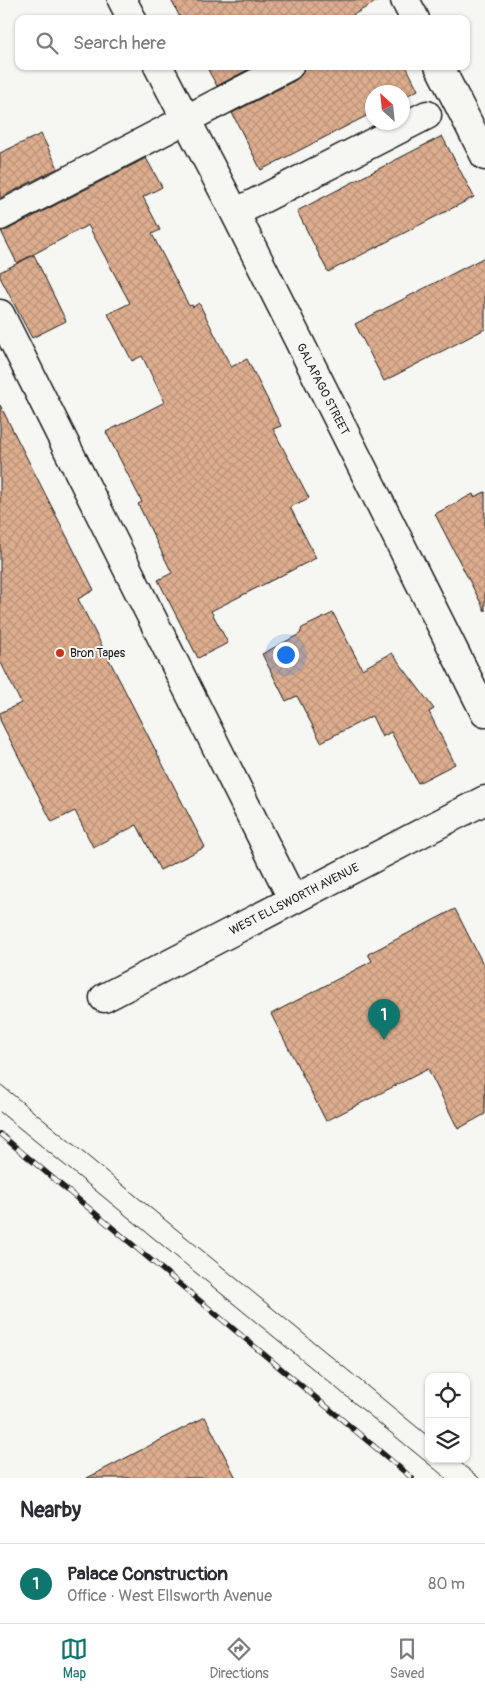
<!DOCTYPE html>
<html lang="en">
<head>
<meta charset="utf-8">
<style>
  :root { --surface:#fff; --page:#f2f2f3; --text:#2b2b33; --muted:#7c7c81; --line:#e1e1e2; --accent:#0f766e }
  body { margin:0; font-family:Pangolin,sans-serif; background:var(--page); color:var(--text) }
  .controls { position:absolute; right:15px; bottom:15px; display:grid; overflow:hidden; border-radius:10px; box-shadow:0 1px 4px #0004 }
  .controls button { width:45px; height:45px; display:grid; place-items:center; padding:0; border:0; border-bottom:1px solid var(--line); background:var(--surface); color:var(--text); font:25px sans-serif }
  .compass { position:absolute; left:365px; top:85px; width:45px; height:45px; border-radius:50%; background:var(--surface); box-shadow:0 1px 4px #0004; rotate:333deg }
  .you { position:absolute; left:285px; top:654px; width:18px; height:18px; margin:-12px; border:4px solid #fff; border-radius:50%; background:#1a73e8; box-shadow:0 0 0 8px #1a73e833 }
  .badge { display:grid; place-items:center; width:32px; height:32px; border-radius:50%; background:var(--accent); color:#fff; font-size:16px; font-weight:700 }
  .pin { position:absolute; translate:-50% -41px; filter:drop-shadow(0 1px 2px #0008) }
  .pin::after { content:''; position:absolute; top:26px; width:18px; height:15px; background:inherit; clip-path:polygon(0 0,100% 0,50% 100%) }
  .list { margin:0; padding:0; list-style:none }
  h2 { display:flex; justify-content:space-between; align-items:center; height:65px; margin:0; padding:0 20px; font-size:21px }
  h2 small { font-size:16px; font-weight:400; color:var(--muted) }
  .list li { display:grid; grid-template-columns:32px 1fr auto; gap:15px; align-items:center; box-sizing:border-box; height:80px; padding:0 20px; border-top:1px solid var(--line) }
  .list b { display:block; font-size:19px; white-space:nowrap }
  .list p { margin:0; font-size:16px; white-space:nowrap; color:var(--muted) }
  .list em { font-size:16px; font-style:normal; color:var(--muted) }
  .icon { flex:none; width:28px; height:28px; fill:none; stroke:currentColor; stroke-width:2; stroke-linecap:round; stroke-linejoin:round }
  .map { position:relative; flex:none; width:485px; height:1478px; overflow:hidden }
  .search { position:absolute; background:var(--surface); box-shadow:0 1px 4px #0004; left:15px; right:15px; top:15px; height:55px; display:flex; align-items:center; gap:12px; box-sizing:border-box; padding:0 18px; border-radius:10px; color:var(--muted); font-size:19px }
  .sheet { height:145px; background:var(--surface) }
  nav { display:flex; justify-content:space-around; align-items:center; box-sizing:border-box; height:70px; border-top:1px solid var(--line); background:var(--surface); font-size:14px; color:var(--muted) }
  nav a { display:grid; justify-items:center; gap:2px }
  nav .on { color:var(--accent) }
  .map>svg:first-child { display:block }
  .building { fill:url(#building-cross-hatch); stroke:#1c1c1c }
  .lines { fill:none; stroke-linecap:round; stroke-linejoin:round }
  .minor-casing { stroke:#1c1c1c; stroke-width:31 }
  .minor { stroke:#f6f6f2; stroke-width:28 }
  .tram { stroke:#1c1c1c; stroke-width:1 }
  .rail-casing { stroke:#1c1c1c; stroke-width:5.5 }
  .rail { stroke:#f6f6f2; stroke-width:4; stroke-dasharray:11; stroke-linecap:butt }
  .poi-dot { fill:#c8321e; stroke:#f6f6f2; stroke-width:2 }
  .labels { text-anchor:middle; stroke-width:4; stroke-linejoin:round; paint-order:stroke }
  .street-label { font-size:12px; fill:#1c1c1c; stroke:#f6f6f2 }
  .poi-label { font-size:12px; fill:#1c1c1c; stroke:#f6f6f2; text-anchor:start }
</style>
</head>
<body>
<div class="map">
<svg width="485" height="1478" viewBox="0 0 485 1478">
  <defs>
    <pattern id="building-cross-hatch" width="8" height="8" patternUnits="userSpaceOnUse" patternTransform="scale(1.25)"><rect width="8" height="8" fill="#ddad8e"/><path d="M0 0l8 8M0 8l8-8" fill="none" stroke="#bd947a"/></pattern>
  </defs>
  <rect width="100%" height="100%" fill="#f6f6f2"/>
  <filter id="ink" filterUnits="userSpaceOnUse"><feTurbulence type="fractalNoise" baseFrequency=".02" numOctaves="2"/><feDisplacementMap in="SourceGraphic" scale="10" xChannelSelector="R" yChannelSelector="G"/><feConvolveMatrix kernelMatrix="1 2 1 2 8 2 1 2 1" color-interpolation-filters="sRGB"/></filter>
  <g filter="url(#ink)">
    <path class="building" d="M171 0H379L346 19H181Z
      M206 66H255L217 86Z
      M305 66H406L418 90 402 98V92H372V113L261 170 232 113 296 80 302 74Z
      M41 134 58 168 0 198V153Z
      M442 136 474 197 328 272 297 211Z
      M146 158 162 187 143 197 160 230 152 234 189 306 192 305 193 307 199 303 231 367 247 359 281 426 273 429 309 498 290 507 316 558 211 611 228 643 198 658 158 580 172 573 138 504 142 502 106 432 165 402 142 356 132 361 108 314 130 303 88 225 17 263 1 231 7 230Z
      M34 255 66 321 32 338 0 277V272Z
      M485 257V329L384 381 355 324Z
      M0 405 94 590 78 599 205 847 160 870 137 825 93 847 75 811 52 822 0 720V713L21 703 0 661Z
      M485 492V611L435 514 473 494 474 497Z
      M333 613 362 669 392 653 434 709 429 712 455 764 418 783 391 732 382 737 372 716 321 742 297 696 286 701 262 654 300 634 302 628Z
      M455 909 485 968V1114L458 1129 428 1069 326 1121 271 1014 372 961 368 954Z
      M205 1417 236 1478H87Z"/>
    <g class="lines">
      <defs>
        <path id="minor" d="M122 0 132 19
          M405 0 415 19
          M158 66 235 213 485 713
          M439 66 485 156
          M235 213 427 115
          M0 216 289 66
          M0 314 293 900
          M104 998 485 800"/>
      </defs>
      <use href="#minor" class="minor-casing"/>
      <use href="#minor" class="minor"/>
      <path class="tram" d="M0 1084 429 1437
        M0 1112 446 1478
        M456 1459 479 1478"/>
      <defs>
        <path id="rail" d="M0 1134 412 1478"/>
      </defs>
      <use href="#rail" class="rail-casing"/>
      <use href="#rail" class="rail"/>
    </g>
  </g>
  <circle class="poi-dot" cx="60" cy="653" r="5"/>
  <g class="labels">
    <g class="street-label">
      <text transform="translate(323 389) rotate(63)" y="4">GALAPAGO STREET</text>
      <text transform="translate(294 899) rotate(-27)" y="4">WEST ELLSWORTH AVENUE</text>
    </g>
    <g class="poi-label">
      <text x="70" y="657">Bron Tapes</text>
    </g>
  </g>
</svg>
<div class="controls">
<button><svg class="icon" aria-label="locate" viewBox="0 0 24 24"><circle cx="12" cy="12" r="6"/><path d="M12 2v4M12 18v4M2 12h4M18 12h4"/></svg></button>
<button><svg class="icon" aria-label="layers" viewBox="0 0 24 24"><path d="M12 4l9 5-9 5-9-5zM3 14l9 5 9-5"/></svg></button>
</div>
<svg class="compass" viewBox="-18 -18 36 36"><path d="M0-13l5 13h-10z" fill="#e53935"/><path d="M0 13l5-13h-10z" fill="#7c7c81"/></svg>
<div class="you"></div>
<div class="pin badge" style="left:384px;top:1040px">1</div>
<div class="search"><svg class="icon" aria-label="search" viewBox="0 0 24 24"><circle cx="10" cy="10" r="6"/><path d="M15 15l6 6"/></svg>Search here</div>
</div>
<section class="sheet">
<h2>Nearby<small></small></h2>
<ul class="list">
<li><span class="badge">1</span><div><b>Palace Construction</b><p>Office · West Ellsworth Avenue</p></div><em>80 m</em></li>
</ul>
</section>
<nav>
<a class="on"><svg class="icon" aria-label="map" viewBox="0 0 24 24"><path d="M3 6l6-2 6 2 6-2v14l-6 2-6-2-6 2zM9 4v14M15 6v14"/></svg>Map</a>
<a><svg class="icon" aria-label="directions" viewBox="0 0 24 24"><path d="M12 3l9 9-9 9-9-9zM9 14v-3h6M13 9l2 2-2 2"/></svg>Directions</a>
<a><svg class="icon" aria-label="saved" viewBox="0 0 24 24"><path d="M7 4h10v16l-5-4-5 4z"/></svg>Saved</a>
</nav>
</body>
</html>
